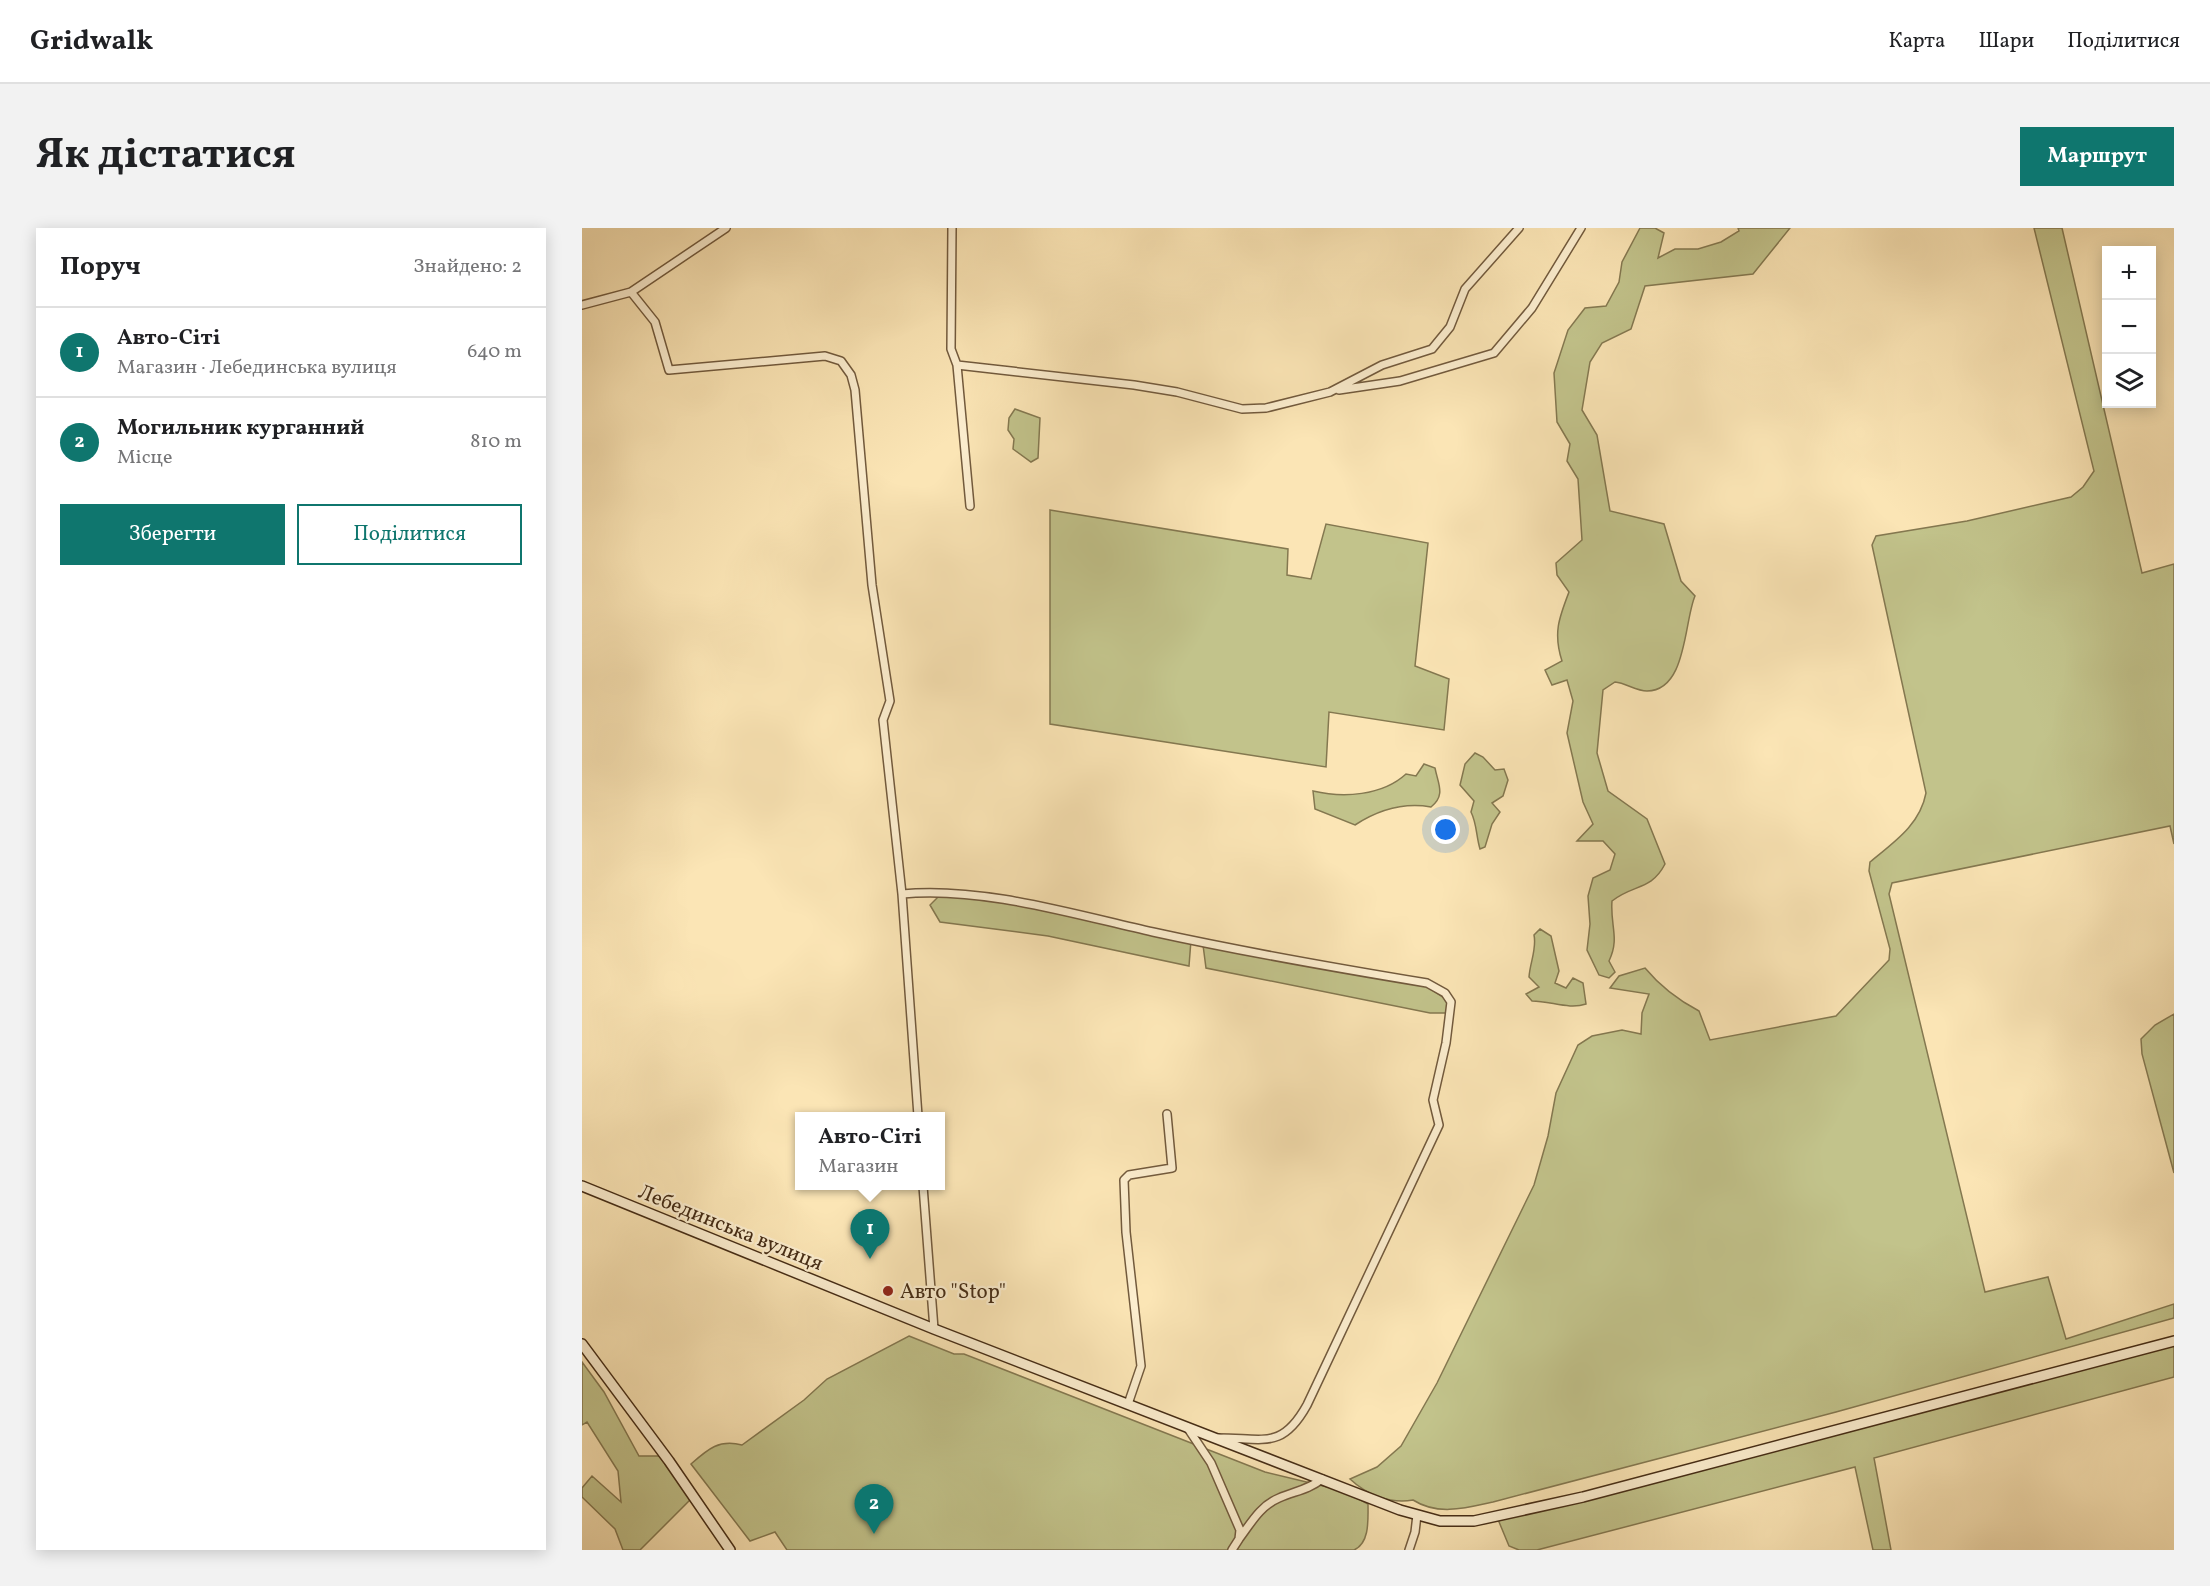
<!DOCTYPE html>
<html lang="uk">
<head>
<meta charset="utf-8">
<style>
  :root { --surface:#fff; --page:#f2f2f2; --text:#202124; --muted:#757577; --line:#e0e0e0; --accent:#0f766e }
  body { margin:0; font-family:Vollkorn,serif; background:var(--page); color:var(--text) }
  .controls { position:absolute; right:18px; top:18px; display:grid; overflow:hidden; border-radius:0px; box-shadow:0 3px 15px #0003 }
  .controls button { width:54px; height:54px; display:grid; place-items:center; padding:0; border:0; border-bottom:2px solid var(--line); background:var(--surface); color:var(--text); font:30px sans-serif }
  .you { position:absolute; left:864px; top:602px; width:21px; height:21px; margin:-15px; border:4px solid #fff; border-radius:50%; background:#1a73e8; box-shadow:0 0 0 9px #1a73e833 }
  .badge { display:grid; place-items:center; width:39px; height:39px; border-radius:50%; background:var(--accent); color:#fff; font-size:20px; font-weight:700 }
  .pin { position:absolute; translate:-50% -50px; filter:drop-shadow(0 2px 3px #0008) }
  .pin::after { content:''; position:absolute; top:32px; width:21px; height:18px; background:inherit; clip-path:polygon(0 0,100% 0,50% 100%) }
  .popup { position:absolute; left:213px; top:884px; width:150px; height:78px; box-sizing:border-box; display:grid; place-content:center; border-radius:0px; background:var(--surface); filter:drop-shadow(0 2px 4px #0005); font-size:20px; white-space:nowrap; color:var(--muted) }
  .popup b { font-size:22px; color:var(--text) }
  .popup::after { content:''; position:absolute; left:50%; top:100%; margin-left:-12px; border:12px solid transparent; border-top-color:var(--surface) }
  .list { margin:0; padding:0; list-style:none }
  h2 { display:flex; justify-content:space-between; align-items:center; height:78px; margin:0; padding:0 24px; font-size:26px }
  h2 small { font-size:20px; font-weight:400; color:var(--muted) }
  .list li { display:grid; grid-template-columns:39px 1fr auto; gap:18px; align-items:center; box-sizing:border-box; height:90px; padding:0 24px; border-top:2px solid var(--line) }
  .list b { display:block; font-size:22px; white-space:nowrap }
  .list p { margin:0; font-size:20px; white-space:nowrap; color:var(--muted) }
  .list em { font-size:20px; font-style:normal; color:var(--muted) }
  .actions { display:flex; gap:12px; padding:18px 24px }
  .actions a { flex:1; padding:14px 0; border:2px solid var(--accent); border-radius:0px; text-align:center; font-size:21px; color:var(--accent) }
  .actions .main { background:var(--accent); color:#fff }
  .icon { flex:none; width:33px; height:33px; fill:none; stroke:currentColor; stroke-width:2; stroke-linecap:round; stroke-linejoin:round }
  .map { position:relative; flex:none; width:1592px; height:1322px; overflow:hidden; border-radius:0px }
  header { display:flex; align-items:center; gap:36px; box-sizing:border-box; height:84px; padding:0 30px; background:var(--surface); border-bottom:2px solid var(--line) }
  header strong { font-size:28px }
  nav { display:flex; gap:33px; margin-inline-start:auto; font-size:21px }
  .intro { display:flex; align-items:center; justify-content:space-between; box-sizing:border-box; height:144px; padding:0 36px }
  h1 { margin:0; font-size:42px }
  .button { padding:15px 27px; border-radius:0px; background:var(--accent); color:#fff; font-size:21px; font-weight:700 }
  main { display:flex; gap:36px; padding:0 36px }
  aside { flex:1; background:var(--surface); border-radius:0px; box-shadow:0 3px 15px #0003 }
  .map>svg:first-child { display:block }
  .green { fill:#c2c38b; stroke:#847850; stroke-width:1.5 }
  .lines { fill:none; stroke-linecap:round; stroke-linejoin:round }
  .street-casing { stroke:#725a3d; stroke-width:10 }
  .secondary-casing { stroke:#452c15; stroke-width:12 }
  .street { stroke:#fceecf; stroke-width:7 }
  .secondary { stroke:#fceecf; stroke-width:9 }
  .poi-dot { fill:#8f2418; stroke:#fceecf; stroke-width:2 }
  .labels { text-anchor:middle; stroke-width:4.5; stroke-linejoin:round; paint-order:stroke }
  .street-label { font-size:21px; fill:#452c15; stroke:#fceecf }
  .poi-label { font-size:21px; fill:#452c15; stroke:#fceecf; text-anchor:start }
</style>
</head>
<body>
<header>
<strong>Gridwalk</strong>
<nav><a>Карта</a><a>Шари</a><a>Поділитися</a></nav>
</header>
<div class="intro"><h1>Як дістатися</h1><a class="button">Маршрут</a></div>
<main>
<aside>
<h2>Поруч<small>Знайдено: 2</small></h2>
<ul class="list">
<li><span class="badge">1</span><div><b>Авто-Сіті</b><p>Магазин · Лебединська вулиця</p></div><em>640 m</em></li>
<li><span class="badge">2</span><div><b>Могильник курганний</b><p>Місце</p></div><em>810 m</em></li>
</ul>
<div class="actions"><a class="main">Зберегти</a><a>Поділитися</a></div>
</aside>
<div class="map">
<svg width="1592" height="1322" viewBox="0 0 1592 1322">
  <rect width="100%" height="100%" fill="#fbe5b5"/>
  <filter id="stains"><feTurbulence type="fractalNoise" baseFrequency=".00333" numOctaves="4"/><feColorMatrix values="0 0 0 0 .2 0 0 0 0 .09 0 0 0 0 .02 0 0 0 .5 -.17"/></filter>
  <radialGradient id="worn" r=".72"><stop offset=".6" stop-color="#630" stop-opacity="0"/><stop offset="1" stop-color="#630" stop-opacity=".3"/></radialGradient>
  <path class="green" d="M1058 0H1073L1082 5 1076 30 1093 21H1116L1139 14 1157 3 1156 0H1208L1171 46 1063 58 1049 101 1020 115 1008 134 1000 182 1015 207 1028 283 1082 296 1099 353 1113 368C1102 393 1105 463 1065 463 1054 463 1044 455 1033 454L1021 462 1015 525 1026 563 1065 591 1083 636C1069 663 1051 656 1030 673 1028 698 1038 710 1027 733L1033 744 1027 750 1017 747 1005 722 1008 696 1006 668 1011 650 1028 642 1033 626 1021 613H995L1011 596 1001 574 985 505 991 473 985 452 970 457 963 442 980 433C971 405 977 390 987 364L975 347 974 335 1000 312 996 251 985 233 988 216 975 194 972 145 986 102 1003 80 1024 78 1037 54 1040 34Z
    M1452 0H1480L1560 345 1592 336V616L1588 598 1310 655 1307 666 1403 1064 1466 1049 1484 1111 1592 1076V1090L1254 1184 911 1274C884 1280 856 1288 831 1272 808 1276 785 1267 768 1251L795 1239 819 1218 855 1155 952 957 966 908 974 865 996 817 1010 808 1040 802 1059 806 1060 785 1067 766 1028 760 1037 748 1063 740C1078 758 1096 772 1117 783L1128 812 1254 788 1307 732 1308 721 1287 643 1288 634C1312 614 1338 597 1344 565L1290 317 1294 308 1385 293 1489 269 1501 259 1512 243Z
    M433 181 458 190 456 230 449 234 431 221 432 211 426 202 427 190Z
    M468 282 706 321 705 347 729 351 744 296 846 315 833 438 867 451 862 502 747 484 744 539 468 496Z
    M893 525 901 529 913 542 922 541 926 552 921 568 910 575 918 584 910 596 903 619 898 621C894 608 895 596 889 584L892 573 878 557 883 536Z
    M842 536 853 540C856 556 864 567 849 579 821 574 796 582 773 597L733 581 731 563C761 570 800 568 824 546L834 548Z
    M358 667 470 679 609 712 607 738 466 708 358 694 348 677Z
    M958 701 969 708 977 743 973 755 984 760 991 750 1001 755 1004 776C987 782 969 773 950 773L944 766 957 759 947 749C948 734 955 721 952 707Z
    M621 717 844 758 865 772V785H848L624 740Z
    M1592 786V945L1560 826 1559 811 1573 797Z
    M327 1108 372 1126H382L683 1244 762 1263 786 1276C786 1291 788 1315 772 1322H205L193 1304 168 1313 109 1236C126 1221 137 1211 160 1217L222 1172 245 1151Z
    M1592 1113V1149L1292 1230 1309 1322H1291L1273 1239 955 1322H937L927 1318 915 1289Z
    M0 1134 22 1164 57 1228H77L109 1271 58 1322H41L33 1301 0 1269V1260L10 1248 39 1274 36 1243 5 1194 0 1197Z"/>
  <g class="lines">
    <defs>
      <path id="street" d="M370 0 369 121 375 137 388 278
        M49 64 73 94 87 142 243 128 259 133 269 147 273 162 290 357 308 473 301 492 320 666 336 888
        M0 77 49 64 144 0
        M375 137 552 157 595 164 660 181 684 180 748 164 800 137 850 121 868 99 883 61 937 0
        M757 162 818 153 912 125 950 80 999 0
        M320 666C399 658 494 687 571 704 662 724 754 740 845 755L863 765 869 774 864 815 851 872 857 897 725 1177C700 1222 682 1210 637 1210
        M341 958 352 1101
        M546 1176 559 1138 544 1004 542 952 547 947 590 940 585 886
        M605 1199 629 1235 658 1302 657 1311 650 1322
        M657 1311C669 1295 678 1278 697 1270 713 1263 726 1262 740 1251
        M827 1322 833 1304 835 1287"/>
      <path id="secondary" d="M0 958 352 1101 818 1282 858 1293H892L1001 1269 1592 1113
        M0 1116 87 1233 148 1322"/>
    </defs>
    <use href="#street" class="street-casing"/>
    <use href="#secondary" class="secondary-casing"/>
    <use href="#street" class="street"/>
    <use href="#secondary" class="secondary"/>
  </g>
  <circle class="poi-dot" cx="306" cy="1063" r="6"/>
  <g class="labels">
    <g class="street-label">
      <text transform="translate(149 999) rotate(22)" y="7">Лебединська вулиця</text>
    </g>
    <g class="poi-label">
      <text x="318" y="1070">Авто "Stop"</text>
    </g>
  </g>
  <rect width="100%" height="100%" filter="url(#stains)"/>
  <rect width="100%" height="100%" fill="url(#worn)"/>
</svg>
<div class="controls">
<button>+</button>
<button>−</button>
<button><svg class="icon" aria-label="layers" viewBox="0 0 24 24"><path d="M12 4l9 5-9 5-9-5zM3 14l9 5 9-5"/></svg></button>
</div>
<div class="you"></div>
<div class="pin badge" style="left:288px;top:1031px">1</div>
<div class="popup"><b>Авто-Сіті</b>Магазин</div>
<div class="pin badge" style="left:292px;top:1306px">2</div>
</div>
</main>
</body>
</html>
